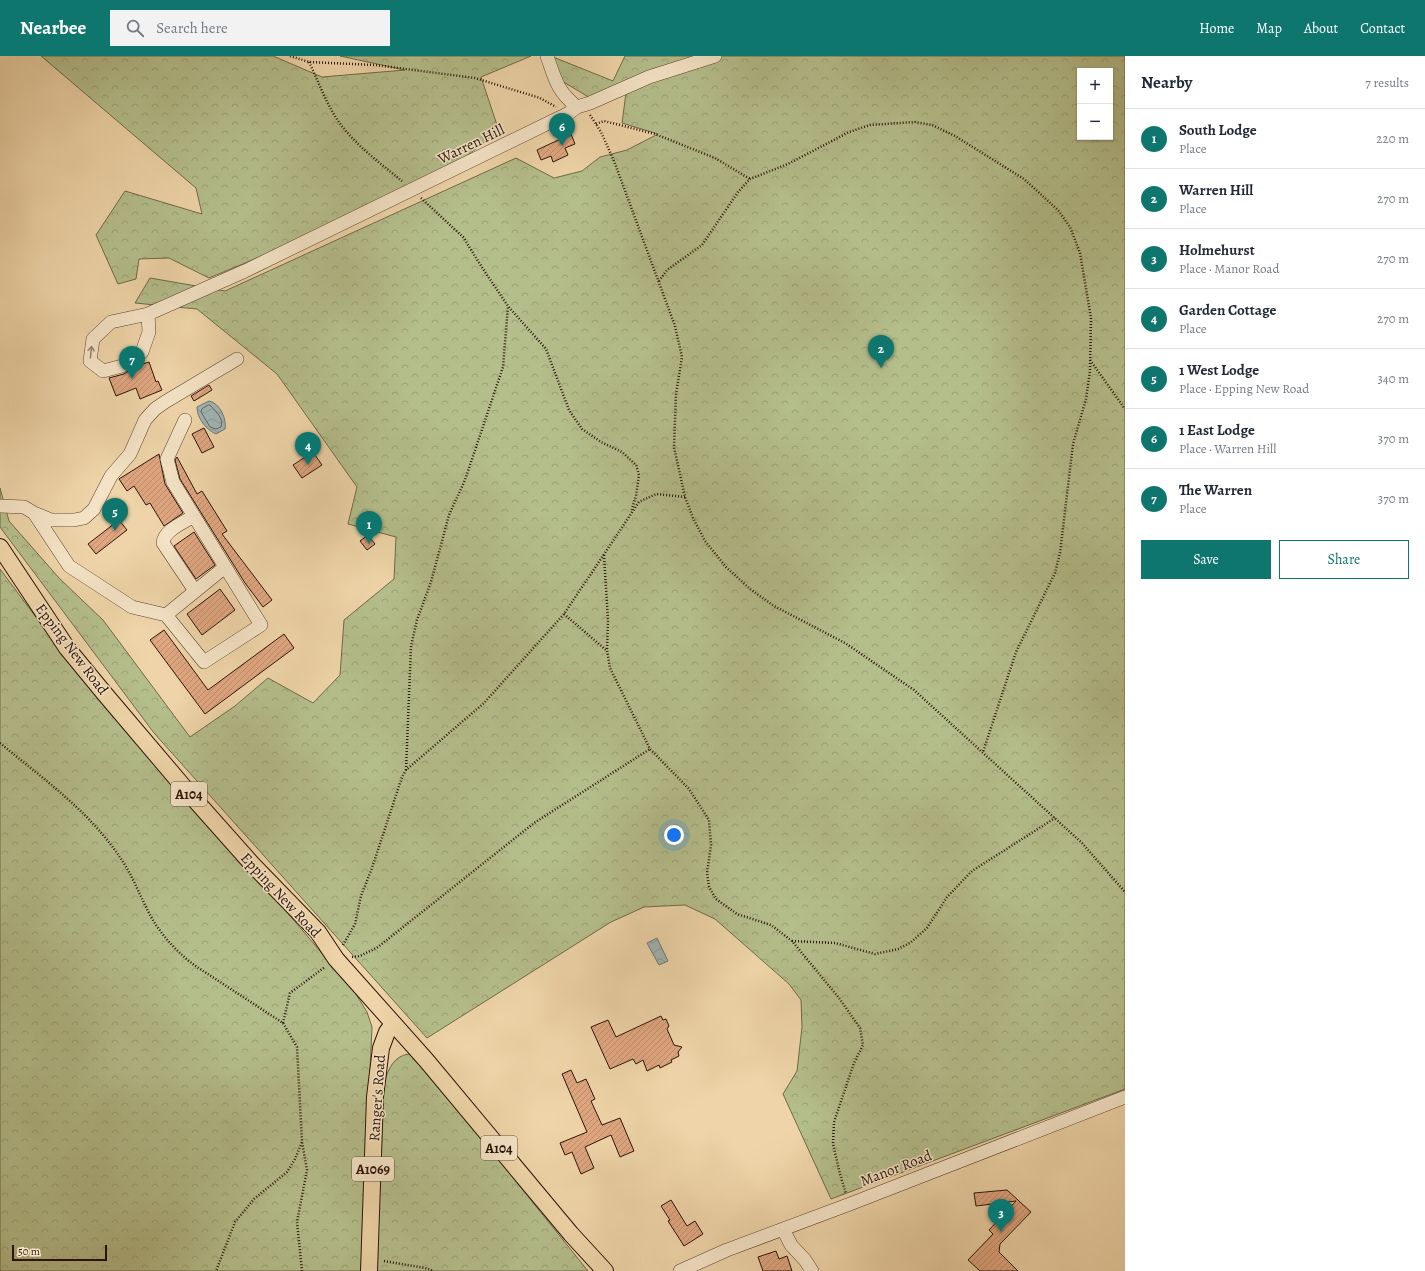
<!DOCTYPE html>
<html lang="en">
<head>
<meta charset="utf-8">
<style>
  :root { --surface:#fff; --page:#f2f2f3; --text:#1f2937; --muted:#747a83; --line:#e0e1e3; --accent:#0f766e }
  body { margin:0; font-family:Alegreya,serif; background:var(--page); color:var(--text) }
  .controls { position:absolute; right:12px; top:12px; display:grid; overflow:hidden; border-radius:0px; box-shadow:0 1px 3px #0004 }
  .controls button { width:36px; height:36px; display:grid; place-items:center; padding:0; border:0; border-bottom:1px solid var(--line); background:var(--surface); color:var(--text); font:20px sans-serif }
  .scale { position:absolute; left:12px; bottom:10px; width:95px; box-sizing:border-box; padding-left:4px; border:2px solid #2c1409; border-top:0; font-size:11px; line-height:14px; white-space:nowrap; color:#2c1409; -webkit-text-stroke:3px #f4e3c6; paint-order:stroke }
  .you { position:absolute; left:674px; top:779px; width:14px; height:14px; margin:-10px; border:3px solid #fff; border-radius:50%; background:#1a73e8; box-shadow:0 0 0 6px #1a73e833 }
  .badge { display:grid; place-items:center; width:26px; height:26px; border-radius:50%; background:var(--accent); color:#fff; font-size:13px; font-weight:700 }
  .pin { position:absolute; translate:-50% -33px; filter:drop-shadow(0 1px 2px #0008) }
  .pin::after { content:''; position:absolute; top:21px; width:14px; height:12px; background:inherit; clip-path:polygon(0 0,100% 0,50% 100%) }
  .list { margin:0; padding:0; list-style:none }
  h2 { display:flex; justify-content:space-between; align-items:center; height:52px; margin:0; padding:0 16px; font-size:17px }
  h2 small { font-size:13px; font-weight:400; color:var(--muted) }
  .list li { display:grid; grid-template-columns:26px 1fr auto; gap:12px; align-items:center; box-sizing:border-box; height:60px; padding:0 16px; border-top:1px solid var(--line) }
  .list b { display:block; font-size:15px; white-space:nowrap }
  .list p { margin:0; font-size:13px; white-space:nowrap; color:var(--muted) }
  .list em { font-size:13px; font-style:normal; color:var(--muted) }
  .actions { display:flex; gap:8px; padding:12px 16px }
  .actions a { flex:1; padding:9px 0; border:1px solid var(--accent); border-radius:0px; text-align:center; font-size:14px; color:var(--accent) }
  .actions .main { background:var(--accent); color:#fff }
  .icon { flex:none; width:22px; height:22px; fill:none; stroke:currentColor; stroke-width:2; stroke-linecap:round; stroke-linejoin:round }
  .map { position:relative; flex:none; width:1125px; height:1215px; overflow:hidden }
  header { display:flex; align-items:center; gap:24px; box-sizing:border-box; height:56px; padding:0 20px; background:var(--accent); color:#fff }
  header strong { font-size:19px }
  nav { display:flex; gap:22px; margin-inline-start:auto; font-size:14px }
  .search { width:280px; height:36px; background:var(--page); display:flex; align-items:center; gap:10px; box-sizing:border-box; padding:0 14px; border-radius:0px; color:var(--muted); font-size:15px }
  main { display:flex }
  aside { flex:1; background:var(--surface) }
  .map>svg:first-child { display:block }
  .forest { fill:url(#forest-crowns); stroke:#70694a; fill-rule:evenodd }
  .water { fill:url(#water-waves); stroke:#727570 }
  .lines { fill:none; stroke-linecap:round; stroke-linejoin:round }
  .shore { stroke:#66645f; stroke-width:1 }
  .building { fill:url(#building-hatch); stroke:#2c1409 }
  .minor-casing { stroke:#5c4431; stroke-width:14 }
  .major-casing { stroke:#2c1409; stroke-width:18 }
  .path { stroke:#2c1409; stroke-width:2.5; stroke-dasharray:1 2; stroke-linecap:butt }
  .minor { stroke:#f4e3c6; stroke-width:13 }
  .major { stroke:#eed4a8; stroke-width:16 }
  .oneway { stroke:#9a8671 }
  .labels { text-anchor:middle; stroke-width:3; stroke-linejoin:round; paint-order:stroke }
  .shield { fill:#f4e3c6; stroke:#685242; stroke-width:1 }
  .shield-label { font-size:14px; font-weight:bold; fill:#2c1409 }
  .street-label { font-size:15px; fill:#2c1409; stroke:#f4e3c6 }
</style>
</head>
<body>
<header>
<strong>Nearbee</strong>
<div class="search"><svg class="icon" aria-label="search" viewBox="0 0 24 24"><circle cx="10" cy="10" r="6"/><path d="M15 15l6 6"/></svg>Search here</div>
<nav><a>Home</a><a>Map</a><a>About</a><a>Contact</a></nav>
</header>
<main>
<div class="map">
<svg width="1125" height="1215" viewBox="0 0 1125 1215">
  <defs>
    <pattern id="forest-crowns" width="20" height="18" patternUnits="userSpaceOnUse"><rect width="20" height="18" fill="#b4be8b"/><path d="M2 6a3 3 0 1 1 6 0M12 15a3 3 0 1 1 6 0" fill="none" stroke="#9ba277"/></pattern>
    <pattern id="water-waves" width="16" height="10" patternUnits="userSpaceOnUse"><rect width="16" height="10" fill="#a0b5b5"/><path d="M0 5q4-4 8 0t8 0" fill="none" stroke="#8a9b9a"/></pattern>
    <pattern id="building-hatch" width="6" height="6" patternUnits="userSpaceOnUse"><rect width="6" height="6" fill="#dfa680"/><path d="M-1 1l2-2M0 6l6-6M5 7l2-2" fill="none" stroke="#c08e6d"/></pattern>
  </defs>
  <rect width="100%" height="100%" fill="#eed4a8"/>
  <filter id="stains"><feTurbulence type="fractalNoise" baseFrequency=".005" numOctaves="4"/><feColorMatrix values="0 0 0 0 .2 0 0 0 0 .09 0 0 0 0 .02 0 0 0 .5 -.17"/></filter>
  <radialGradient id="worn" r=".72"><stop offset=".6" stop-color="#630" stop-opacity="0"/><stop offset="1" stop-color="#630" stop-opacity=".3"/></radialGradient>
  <path class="forest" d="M41 0H273L322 21 405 14 340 0H531L481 21 499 75 447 115 291 188 209 222 169 202 139 203 136 223 118 228 96 179 125 135 202 158 196 132Z
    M625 0H1125V1033L831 1143 783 1038 797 1015 802 971 801 944 789 928 715 863 685 849 644 851 611 866 427 982 154 677 0 471V432L9 465 59 522 103 564 190 681 235 650 268 622 313 647 340 619 344 564 394 523 396 481 348 468 357 431 277 318 197 253 135 247 150 222 225 235 516 102 554 122 582 115 600 101 627 94 658 78 622 67 626 37 595 45 562 25 553 1 613 25ZM1080 15H1110V81H1080Z
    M0 513 44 572 138 689 269 835 354 935 367 956 372 971 361 1215H0Z
    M409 998 419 1005 588 1215H375L384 1026C389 1013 393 1000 409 998Z"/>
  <path class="water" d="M209 345C220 347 227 363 225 373L216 378C207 374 197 363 197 351Z
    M657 882 668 905 659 909 647 887Z"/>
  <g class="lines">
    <path class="shore" d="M209 349 211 350C216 356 224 362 221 371L216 373 210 371 201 356 202 353Z"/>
  </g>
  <path class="building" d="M571 78 575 88 565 92 568 99 553 106 551 100 541 104 537 94Z
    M149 306 156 326 158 325 162 334 140 343 136 332 116 340 109 322 124 318 134 311Z
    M209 329 212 334 194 345 191 340Z
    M204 372 214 391 202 397 192 378Z
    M313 396 322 409 302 422 293 409Z
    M159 398 165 428 183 457 164 470 150 447 146 449 134 430 127 435 119 423Z
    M177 401 197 438 202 435 227 475 222 478 272 544 263 551 245 527 180 423 175 404Z
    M119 464 127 474 96 498 88 488Z
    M194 476 215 509 196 523 174 490Z
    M368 479 375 488 367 494 360 485Z
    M220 533 235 554 202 579 187 558Z
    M164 574 208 634 284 578 294 592 205 658 150 584Z
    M661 960 663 964 666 963 669 970 667 973 674 989 682 991 678 996 679 1000 671 1004 672 1006 660 1012 659 1009 647 1015 643 1004 636 1008 633 1003 610 1013 591 971 608 964 616 981Z
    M571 1014 577 1027 586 1023 595 1043 591 1045 602 1069 620 1062 634 1095 620 1101 611 1079 585 1091 594 1112 581 1118 572 1096 565 1099 560 1087 587 1076 562 1018Z
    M1007 1134 1031 1156 1000 1188 999 1196 1018 1215H980L968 1204 993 1178 989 1174 1016 1145 976 1150 974 1137Z
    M671 1144 687 1170 695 1165 703 1178 684 1190 668 1165 670 1164 661 1150Z
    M776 1195 779 1203 787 1200 792 1215H763L758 1201Z"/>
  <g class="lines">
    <defs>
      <path id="minor" d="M547 0C555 23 557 35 577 51
        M148 258 149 276 142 296 122 310 103 315 90 305 93 283 111 266 148 258 245 215 569 57 577 51 590 47 649 21 715 0
        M0 450 24 451 34 457 69 510 132 551 166 559 204 606 261 569 173 426 167 403 185 364
        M34 457 51 464H74L84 462 94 453 111 420 130 398 145 364 155 353 165 346 237 303
        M194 460C183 467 164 474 163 487L195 535
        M166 559 225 511
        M783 1173 791 1189 805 1204 812 1215
        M680 1215 727 1194 850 1148 1125 1041"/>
      <path id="major" d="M0 491 67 592 104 637 188 736 252 808 318 876 336 903 426 1004 571 1178 605 1215
        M369 1215 375 1041 381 992 387 976 393 968"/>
    </defs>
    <use href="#minor" class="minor-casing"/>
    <use href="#major" class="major-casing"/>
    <path class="path" d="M290 0 309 6 375 9 475 22 540 42 556 51
      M309 6C319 27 327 50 341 69 358 91 381 108 402 125
      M590 59 601 76 614 105 675 270 682 301 676 338 674 391 685 441 693 462 705 485 726 511 750 533 774 550 845 587 914 634 1082 787 1125 836
      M596 68 604 65 655 78 715 102 750 123
      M421 142 463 181 483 213 508 250 546 293 569 354 582 373 601 386 622 396 636 409 639 419 636 440 631 456
      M659 225 667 214 702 189 738 136 750 123 788 108 849 76 870 69 915 66 932 69 955 80 1024 123 1058 154 1070 171 1080 197 1091 262 1090 315 1086 343 1073 388 1060 497 1055 517 1016 596 983 696
      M1090 304 1125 353
      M604 499 608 564 607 594 610 612 650 693 689 733 709 764 711 789 707 817 709 831 716 843 737 858 771 869 792 885 839 942 860 972 863 989 854 1007 834 1066 833 1088 840 1118 846 1138
      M564 558 606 594
      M0 687C42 722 88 754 119 800 132 818 139 838 149 857 160 878 176 895 194 909L283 967 297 991 302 1086 295 1103 287 1116 254 1143 235 1166 216 1215
      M406 714 411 590 417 564 431 526 449 459 465 424 503 311 508 250
      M792 885 835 887 875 898 898 893 910 887 927 872 947 841 972 815 1055 762
      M343 889 355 868 361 840 372 812 402 721 406 714 484 647 564 558 639 446 656 438 685 441
      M352 901 360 900 378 891 534 767 650 693
      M283 967 290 937 325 911
      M384 1205 425 1212 434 1215
      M302 1215 297 1166 307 1114 302 1086"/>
    <use href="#minor" class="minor"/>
    <use href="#major" class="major"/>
  </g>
  <defs><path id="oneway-shaft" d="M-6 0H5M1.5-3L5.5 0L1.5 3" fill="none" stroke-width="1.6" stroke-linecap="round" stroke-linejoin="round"/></defs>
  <use class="oneway" href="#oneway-shaft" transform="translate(91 296) rotate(-84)"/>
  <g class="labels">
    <g class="shield">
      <rect x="171" y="726" width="36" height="24" rx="3"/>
      <rect x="481" y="1080" width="36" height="24" rx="3"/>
      <rect x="352" y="1101" width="42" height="24" rx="3"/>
    </g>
    <g class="shield-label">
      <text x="189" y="743">A104</text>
      <text x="499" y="1097">A104</text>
      <text x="373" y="1118">A1069</text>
    </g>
    <g class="street-label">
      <text transform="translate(471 88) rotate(-26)" y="5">Warren Hill</text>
      <text transform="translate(72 593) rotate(53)" y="5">Epping New Road</text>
      <text transform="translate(281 839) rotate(47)" y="5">Epping New Road</text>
      <text transform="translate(377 1042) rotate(-86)" y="5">Ranger's Road</text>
      <text transform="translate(896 1112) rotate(-21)" y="5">Manor Road</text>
    </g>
  </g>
  <rect width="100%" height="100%" filter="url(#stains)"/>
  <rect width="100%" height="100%" fill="url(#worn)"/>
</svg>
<div class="controls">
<button>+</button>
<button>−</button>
</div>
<div class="scale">50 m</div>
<div class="you"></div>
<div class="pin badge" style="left:369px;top:488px">1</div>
<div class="pin badge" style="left:881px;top:312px">2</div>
<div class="pin badge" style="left:1001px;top:1176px">3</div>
<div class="pin badge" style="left:308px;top:409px">4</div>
<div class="pin badge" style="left:115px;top:475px">5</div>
<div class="pin badge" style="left:562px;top:90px">6</div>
<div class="pin badge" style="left:132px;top:323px">7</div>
</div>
<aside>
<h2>Nearby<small>7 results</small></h2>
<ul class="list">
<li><span class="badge">1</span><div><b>South Lodge</b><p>Place</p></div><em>220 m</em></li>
<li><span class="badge">2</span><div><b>Warren Hill</b><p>Place</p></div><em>270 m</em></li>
<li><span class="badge">3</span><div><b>Holmehurst</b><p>Place · Manor Road</p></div><em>270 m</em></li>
<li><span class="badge">4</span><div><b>Garden Cottage</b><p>Place</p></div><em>270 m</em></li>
<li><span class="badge">5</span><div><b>1 West Lodge</b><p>Place · Epping New Road</p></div><em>340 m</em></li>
<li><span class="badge">6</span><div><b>1 East Lodge</b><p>Place · Warren Hill</p></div><em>370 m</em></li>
<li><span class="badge">7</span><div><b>The Warren</b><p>Place</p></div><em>370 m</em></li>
</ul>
<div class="actions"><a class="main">Save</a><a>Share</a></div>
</aside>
</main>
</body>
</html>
